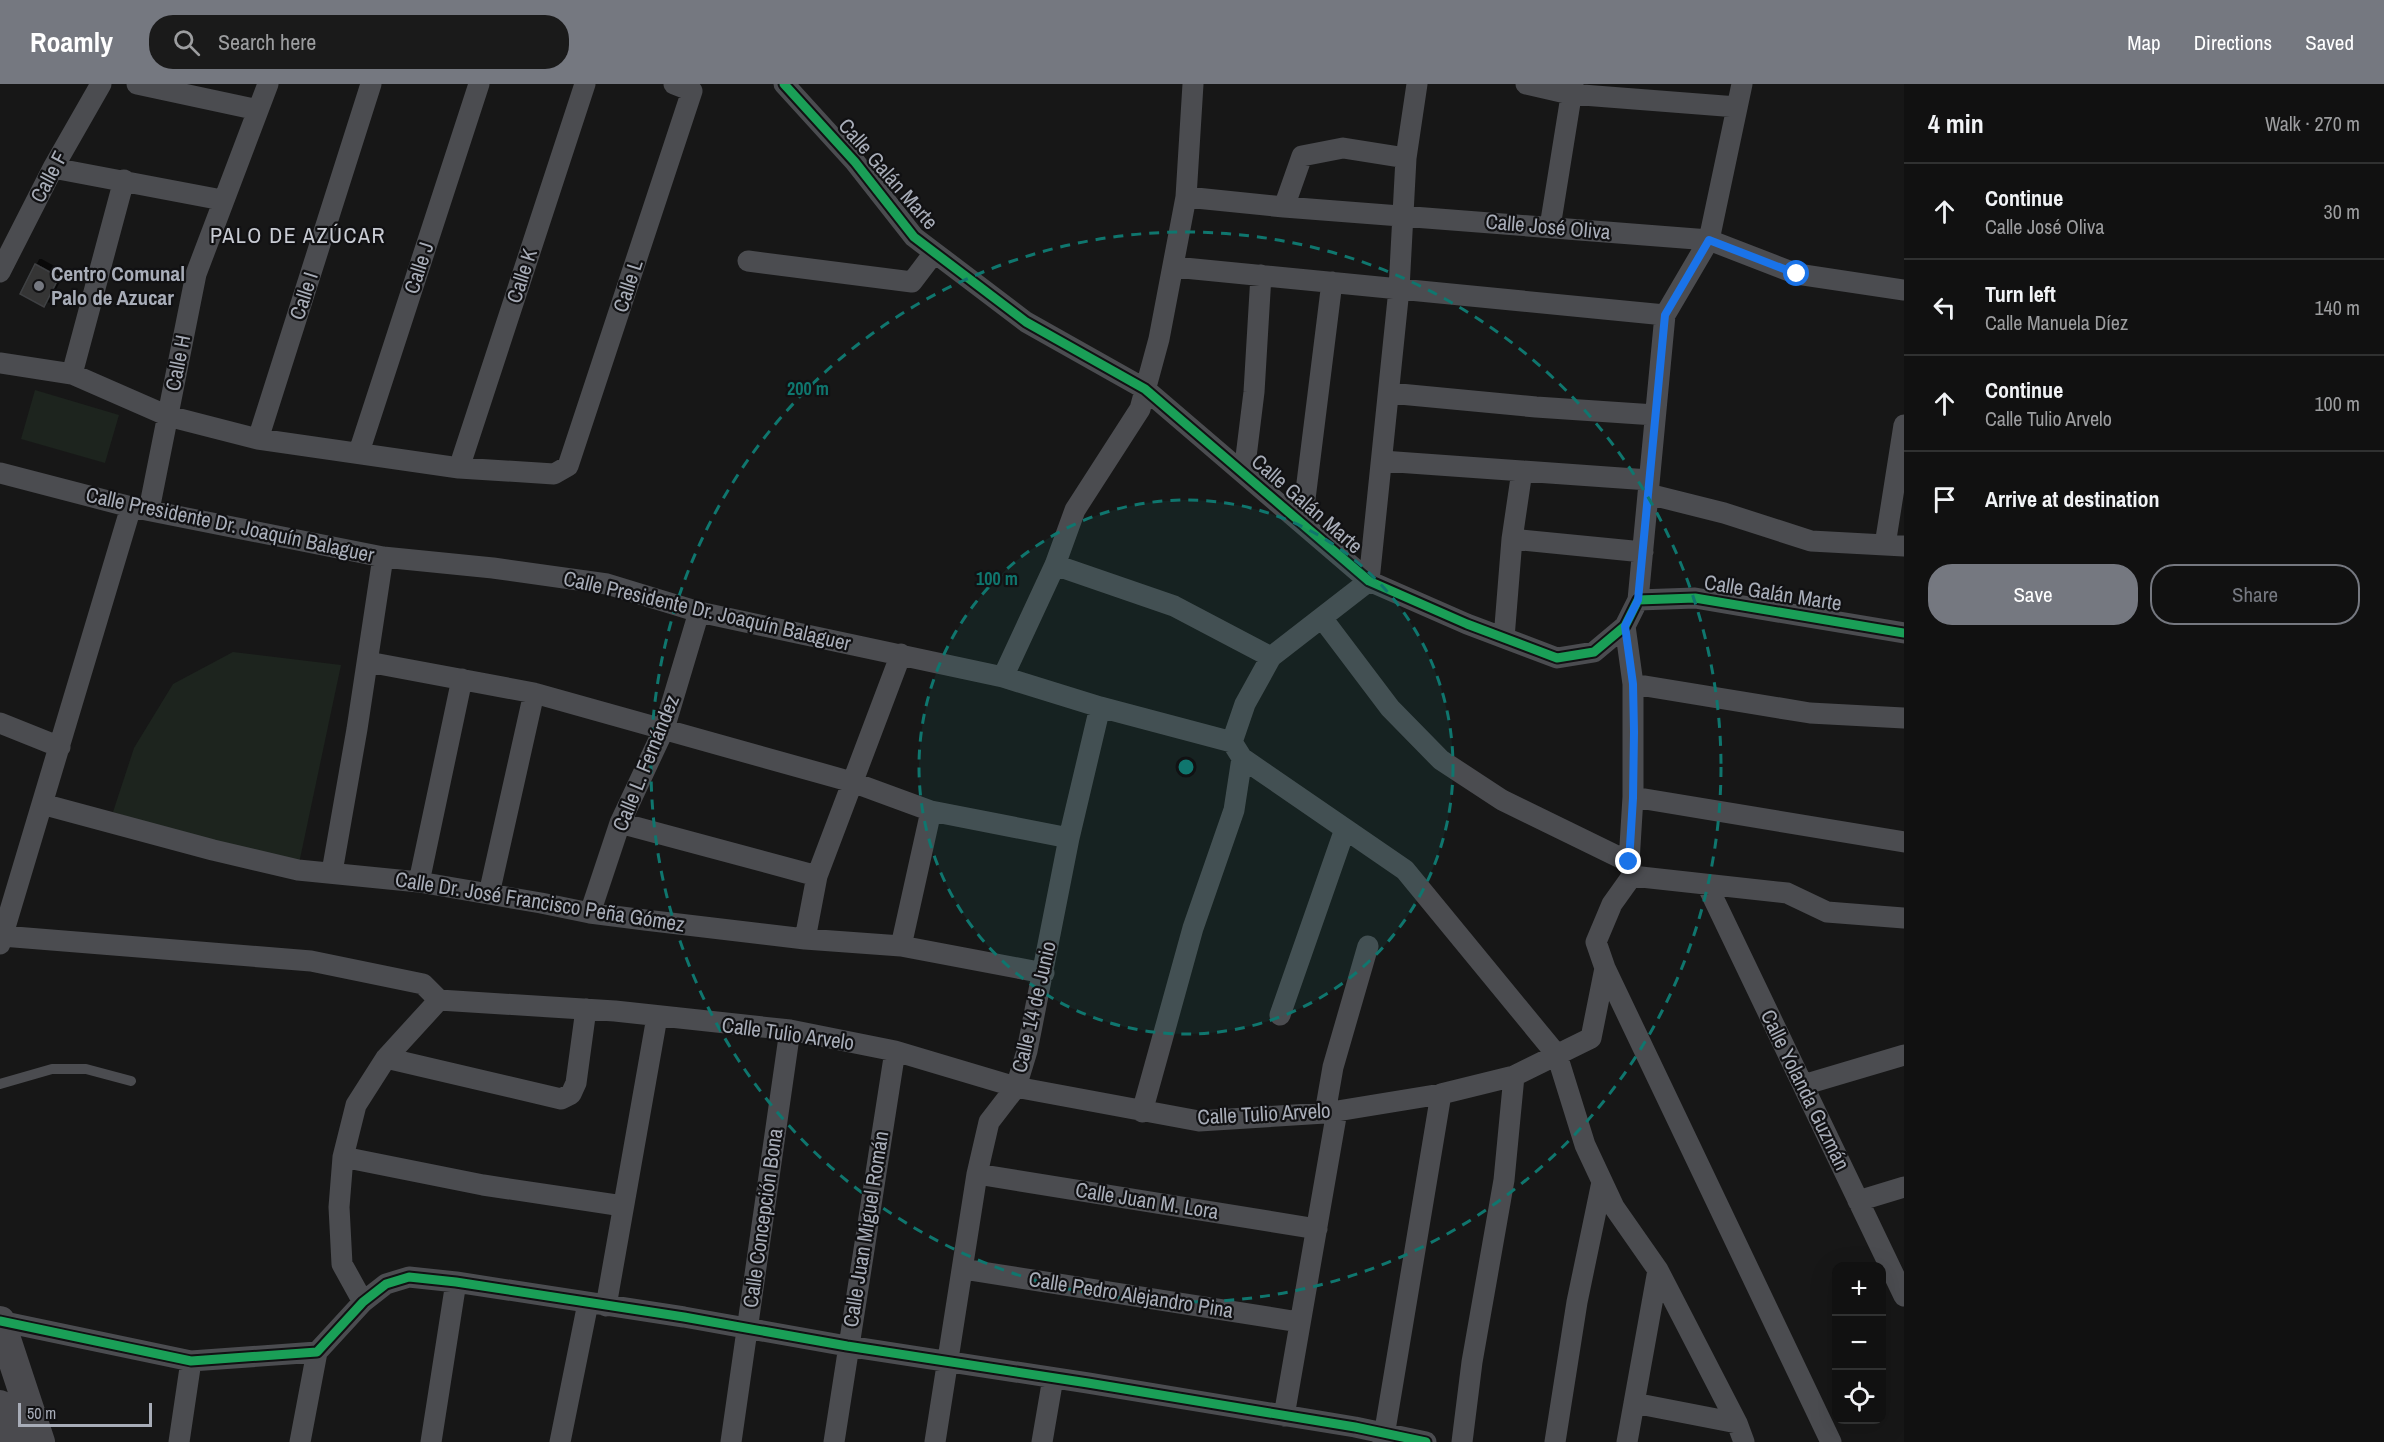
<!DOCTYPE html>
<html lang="en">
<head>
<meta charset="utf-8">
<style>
  :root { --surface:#111; --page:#1a1a1a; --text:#f1f3f6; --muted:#9c9d9f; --line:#303131; --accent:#757880 }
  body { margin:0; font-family:"Archivo Narrow",sans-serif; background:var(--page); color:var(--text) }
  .controls { position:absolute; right:18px; bottom:18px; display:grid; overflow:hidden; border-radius:12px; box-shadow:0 6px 24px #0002 }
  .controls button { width:54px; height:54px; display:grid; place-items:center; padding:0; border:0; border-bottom:2px solid var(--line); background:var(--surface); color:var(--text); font:30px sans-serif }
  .scale { position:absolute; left:18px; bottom:15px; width:134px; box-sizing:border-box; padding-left:6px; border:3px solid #a8adb8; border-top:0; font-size:16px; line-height:21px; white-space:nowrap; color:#a8adb8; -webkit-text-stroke:4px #111113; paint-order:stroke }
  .stop { position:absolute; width:18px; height:18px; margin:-14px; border:4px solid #1a73e8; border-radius:50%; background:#fff }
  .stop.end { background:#1a73e8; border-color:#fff; box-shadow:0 2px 6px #0008 }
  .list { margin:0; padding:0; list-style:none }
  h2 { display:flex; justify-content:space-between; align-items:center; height:78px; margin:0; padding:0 24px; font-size:26px }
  h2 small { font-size:20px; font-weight:400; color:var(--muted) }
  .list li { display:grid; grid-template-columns:39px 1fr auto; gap:18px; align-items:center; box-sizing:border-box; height:96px; padding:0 24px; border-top:2px solid var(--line) }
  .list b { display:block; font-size:22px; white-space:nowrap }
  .list p { margin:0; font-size:20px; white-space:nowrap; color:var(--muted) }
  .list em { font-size:20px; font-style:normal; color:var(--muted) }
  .actions { display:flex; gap:12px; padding:18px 24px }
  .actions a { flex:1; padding:14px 0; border:2px solid var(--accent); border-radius:24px; text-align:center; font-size:21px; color:var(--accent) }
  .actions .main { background:var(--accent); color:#fff }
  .icon { flex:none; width:33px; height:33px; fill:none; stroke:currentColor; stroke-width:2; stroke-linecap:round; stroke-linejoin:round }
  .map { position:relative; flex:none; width:1904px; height:1358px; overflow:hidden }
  header { display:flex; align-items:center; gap:36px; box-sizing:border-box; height:84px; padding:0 30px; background:var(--accent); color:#fff }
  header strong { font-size:28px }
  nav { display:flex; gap:33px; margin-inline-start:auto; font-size:21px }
  .search { width:420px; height:54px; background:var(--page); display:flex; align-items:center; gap:15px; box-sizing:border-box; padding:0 21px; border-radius:24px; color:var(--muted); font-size:22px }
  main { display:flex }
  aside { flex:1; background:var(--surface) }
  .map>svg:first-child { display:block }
  .park { fill:#1d241e }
  .building { fill:#353536; stroke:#3f4043; stroke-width:1.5; filter:url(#shadow) }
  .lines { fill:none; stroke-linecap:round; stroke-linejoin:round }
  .lane { stroke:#4b4c50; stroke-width:10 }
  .street { stroke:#4b4c50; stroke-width:21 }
  .secondary { stroke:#4a4a4e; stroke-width:30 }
  .cycleway-casing { stroke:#111113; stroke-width:13 }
  .cycleway { stroke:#1a9f57; stroke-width:9 }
  .route { stroke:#1a73e8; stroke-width:8 }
  .ring { fill:none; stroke:#0f766e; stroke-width:3; stroke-dasharray:10 8 }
  .poi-dot { fill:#757880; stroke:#111113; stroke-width:2 }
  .labels { text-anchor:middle; stroke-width:4.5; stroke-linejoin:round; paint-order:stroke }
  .street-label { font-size:21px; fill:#a8adb8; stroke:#111113 }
  .poi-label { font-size:21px; font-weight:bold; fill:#a8adb8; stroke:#111113; text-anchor:start }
  .neighbourhood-label { font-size:22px; letter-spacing:1.5px; fill:#c9ccd4; stroke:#111113 }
  .centre { fill:#0f766e; stroke:#111113; stroke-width:3 }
  .ring-label { font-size:18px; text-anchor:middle; font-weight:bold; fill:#0f766e; stroke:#111113; stroke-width:4.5; stroke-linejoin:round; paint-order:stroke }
</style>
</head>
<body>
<header>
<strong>Roamly</strong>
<div class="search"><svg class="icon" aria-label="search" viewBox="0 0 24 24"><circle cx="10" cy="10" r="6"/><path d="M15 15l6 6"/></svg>Search here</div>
<nav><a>Map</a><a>Directions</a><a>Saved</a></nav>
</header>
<main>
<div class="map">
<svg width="1904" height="1358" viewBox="0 0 1904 1358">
  <defs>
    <filter id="shadow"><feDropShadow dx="5" dy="-5" stdDeviation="0" flood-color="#0009"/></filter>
  </defs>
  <rect width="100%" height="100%" fill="#171717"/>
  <path class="park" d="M35 306 119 331 105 379 21 355Z
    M233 568 341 581 297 789 113 728 134 664 173 600Z"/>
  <path class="building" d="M35 180 59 193 44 223 20 210Z"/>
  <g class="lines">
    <path class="lane" d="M0 1000 52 985H86L131 997"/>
    <path class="street" d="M137 0 258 26
      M784 0 855 78 914 153 1026 238 1145 305 1369 497 1467 540 1557 574 1594 568 1625 542 1638 516 1695 514 1904 549
      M1526 0 1570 10 1737 23
      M53 84 222 116
      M1186 113 1284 123 1709 156 1797 190 1904 206
      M1284 123 1302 72 1343 64 1406 74
      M1550 143 1573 0
      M748 177 912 198 934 169
      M1174 183 1665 231
      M0 188 53 84 101 0
      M0 279 72 290 168 332 258 355 459 384 554 390 568 382 692 7 674 0
      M72 290 124 96
      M1389 309 1536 323 1655 331
      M258 355 371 0
      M359 368 479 0
      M1382 377 1649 396
      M459 384 585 0
      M0 389 131 423 383 473 493 484 607 500 699 528 1003 593 1100 623 1232 658
      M1244 389 1254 308 1261 191
      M1648 410 1724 429 1811 457 1904 462
      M149 426 196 190 268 0
      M1302 439 1332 198
      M1512 455 1643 468
      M1885 461 1904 341
      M1055 481 1174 522 1271 573
      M1638 516 1665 231 1709 156 1742 0
      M1322 534 1390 624 1441 676 1502 716 1629 778
      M1625 542 1633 600V713L1629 778 1632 788
      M1504 554 1512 455 1522 387
      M368 578 534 609 852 698 931 727 1069 754
      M1003 593 1055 481 1075 426 1140 325 1159 255 1186 113 1193 0
      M1633 600 1810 629 1904 634
      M0 639 60 663
      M1242 674 1405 786 1557 971 1585 1061 1614 1123 1658 1186 1737 1339 1744 1358
      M1633 713 1904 758
      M42 720 213 766 298 786 419 798 541 819 590 829 645 836 805 855 901 862 1044 889
      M620 739 817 792
      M332 788 357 645 383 473
      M1632 792 1612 820 1596 858 1605 884 1831 1358
      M1632 792 1787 809 1827 828 1904 834
      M419 798 462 595
      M1707 801 1904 1212
      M489 810 534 609
      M590 829 620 739 664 645 699 528
      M2 852 311 877 423 900 439 916
      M805 855 817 792 901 570
      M0 860 131 423
      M901 862 931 727
      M439 916 615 927 790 946 895 967 1016 1003 1199 1037 1325 1029 1441 1010 1514 992 1591 954 1605 884
      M1280 931 1345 745
      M386 974 561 1015 571 1010 576 999 586 925
      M1803 1001 1904 971
      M1142 1028 1193 844 1234 726 1242 674 1232 658 1245 620 1271 573 1369 497 1399 205 1406 74 1417 0
      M1325 1029 1333 983 1368 862
      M343 1073 483 1101 623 1122
      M977 1090 1317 1145
      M1858 1117 1904 1103
      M963 1185 1299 1238
      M363 1218 342 1180 339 1123 343 1073 356 1021 386 974 439 916
      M606 1222 657 933
      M0 1237 191 1277 317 1268 363 1218 386 1200 409 1193 456 1198 684 1233 847 1262 1088 1299 1355 1343 1426 1358
      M1634 1319 1737 1339
      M1284 1332 1337 1027
      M179 1358 191 1277
      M300 1358 317 1268
      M431 1358 456 1198
      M560 1358 588 1219
      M731 1358 790 946
      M834 1358 895 967
      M935 1358 977 1090 989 1038 1016 1003 1027 967 1069 754 1100 623
      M1042 1358 1053 1294
      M1383 1358 1441 1010
      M1462 1358 1472 1278 1504 1096 1514 992
      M1555 1358 1577 1218 1602 1098
      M1627 1358 1658 1186"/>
    <path class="secondary" d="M0 1237 40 1358
      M0 1321 12 1358"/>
    <defs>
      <path id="cycleway" d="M784 0 855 78 914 153 1026 238 1145 305 1369 497 1467 540 1557 574 1594 568 1625 542 1638 516 1695 514 1904 549
        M0 1237 191 1277 317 1268 363 1218 386 1200 409 1193 456 1198 684 1233 847 1262 1088 1299 1355 1343 1426 1358"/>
    </defs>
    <use href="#cycleway" class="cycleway-casing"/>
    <use href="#cycleway" class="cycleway"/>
  </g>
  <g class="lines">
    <path class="route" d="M1629 778 1633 714 1634 648 1633 600 1625 542 1638 516 1665 231 1709 156 1797 190"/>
  </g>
  <circle cx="1186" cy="683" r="267" fill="#0f766e" fill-opacity=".12"/>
  <g class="ring">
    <circle cx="1186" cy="683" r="267"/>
    <circle cx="1186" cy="683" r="535"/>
  </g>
  <circle class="poi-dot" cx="39" cy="202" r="6"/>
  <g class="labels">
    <g class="street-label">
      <text transform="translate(888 90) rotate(49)" y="7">Calle Galán Marte</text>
      <text transform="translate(49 93) rotate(-62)" y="7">Calle F</text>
      <text transform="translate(1548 143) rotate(5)" y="7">Calle José Oliva</text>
      <text transform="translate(419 184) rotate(-72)" y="7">Calle J</text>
      <text transform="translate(522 192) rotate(-72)" y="7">Calle K</text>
      <text transform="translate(628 202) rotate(-72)" y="7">Calle L</text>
      <text transform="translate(304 212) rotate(-72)" y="7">Calle I</text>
      <text transform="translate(178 279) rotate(-79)" y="7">Calle H</text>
      <text transform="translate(1307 420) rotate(41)" y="7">Calle Galán Marte</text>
      <text transform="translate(230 441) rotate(12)" y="7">Calle Presidente Dr. Joaquín Balaguer</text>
      <text transform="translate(1773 509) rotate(9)" y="7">Calle Galán Marte</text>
      <text transform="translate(707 527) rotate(13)" y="7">Calle Presidente Dr. Joaquín Balaguer</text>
      <text transform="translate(646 679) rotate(-68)" y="7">Calle L. Fernández</text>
      <text transform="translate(540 818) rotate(9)" y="7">Calle Dr. José Francisco Peña Gómez</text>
      <text transform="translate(1034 923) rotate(-77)" y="7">Calle 14 de Junio</text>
      <text transform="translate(788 950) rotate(8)" y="7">Calle Tulio Arvelo</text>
      <text transform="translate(1805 1006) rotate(64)" y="7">Calle Yolanda Guzmán</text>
      <text transform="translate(1264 1030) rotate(-3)" y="7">Calle Tulio Arvelo</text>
      <text transform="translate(1147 1117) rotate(9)" y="7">Calle Juan M. Lora</text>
      <text transform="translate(763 1134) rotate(-82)" y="7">Calle Concepción Bona</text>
      <text transform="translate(866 1145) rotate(-81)" y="7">Calle Juan Miguel Román</text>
      <text transform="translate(1131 1211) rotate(9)" y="7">Calle Pedro Alejandro Pina</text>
    </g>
    <g class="poi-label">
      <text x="51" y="197">Centro Comunal<tspan x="51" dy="24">Palo de Azucar</tspan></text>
    </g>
    <g class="neighbourhood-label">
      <text x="298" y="159">PALO DE AZÚCAR</text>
    </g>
  </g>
  <circle cx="1186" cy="683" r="9" class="centre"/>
  <g class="ring-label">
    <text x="808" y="311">200 m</text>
    <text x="997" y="501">100 m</text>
  </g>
</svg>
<div class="controls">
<button>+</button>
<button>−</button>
<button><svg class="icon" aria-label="locate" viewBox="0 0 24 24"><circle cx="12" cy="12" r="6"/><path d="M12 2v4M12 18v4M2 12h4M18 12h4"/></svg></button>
</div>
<div class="scale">50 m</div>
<div class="stop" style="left:1797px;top:190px"></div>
<div class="stop end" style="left:1629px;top:778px"></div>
</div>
<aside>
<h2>4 min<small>Walk · 270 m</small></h2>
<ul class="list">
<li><svg class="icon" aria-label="ahead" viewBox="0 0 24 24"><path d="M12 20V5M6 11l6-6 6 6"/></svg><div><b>Continue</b><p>Calle José Oliva</p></div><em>30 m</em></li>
<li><svg class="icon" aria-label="left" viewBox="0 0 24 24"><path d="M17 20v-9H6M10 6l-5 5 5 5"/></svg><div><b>Turn left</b><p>Calle Manuela Díez</p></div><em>140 m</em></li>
<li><svg class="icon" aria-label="ahead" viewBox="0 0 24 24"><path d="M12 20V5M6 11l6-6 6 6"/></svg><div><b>Continue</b><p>Calle Tulio Arvelo</p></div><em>100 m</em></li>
<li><svg class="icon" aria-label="arrive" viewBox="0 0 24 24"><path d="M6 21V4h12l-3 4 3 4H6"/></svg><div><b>Arrive at destination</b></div></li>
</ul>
<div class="actions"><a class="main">Save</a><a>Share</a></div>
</aside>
</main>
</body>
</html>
